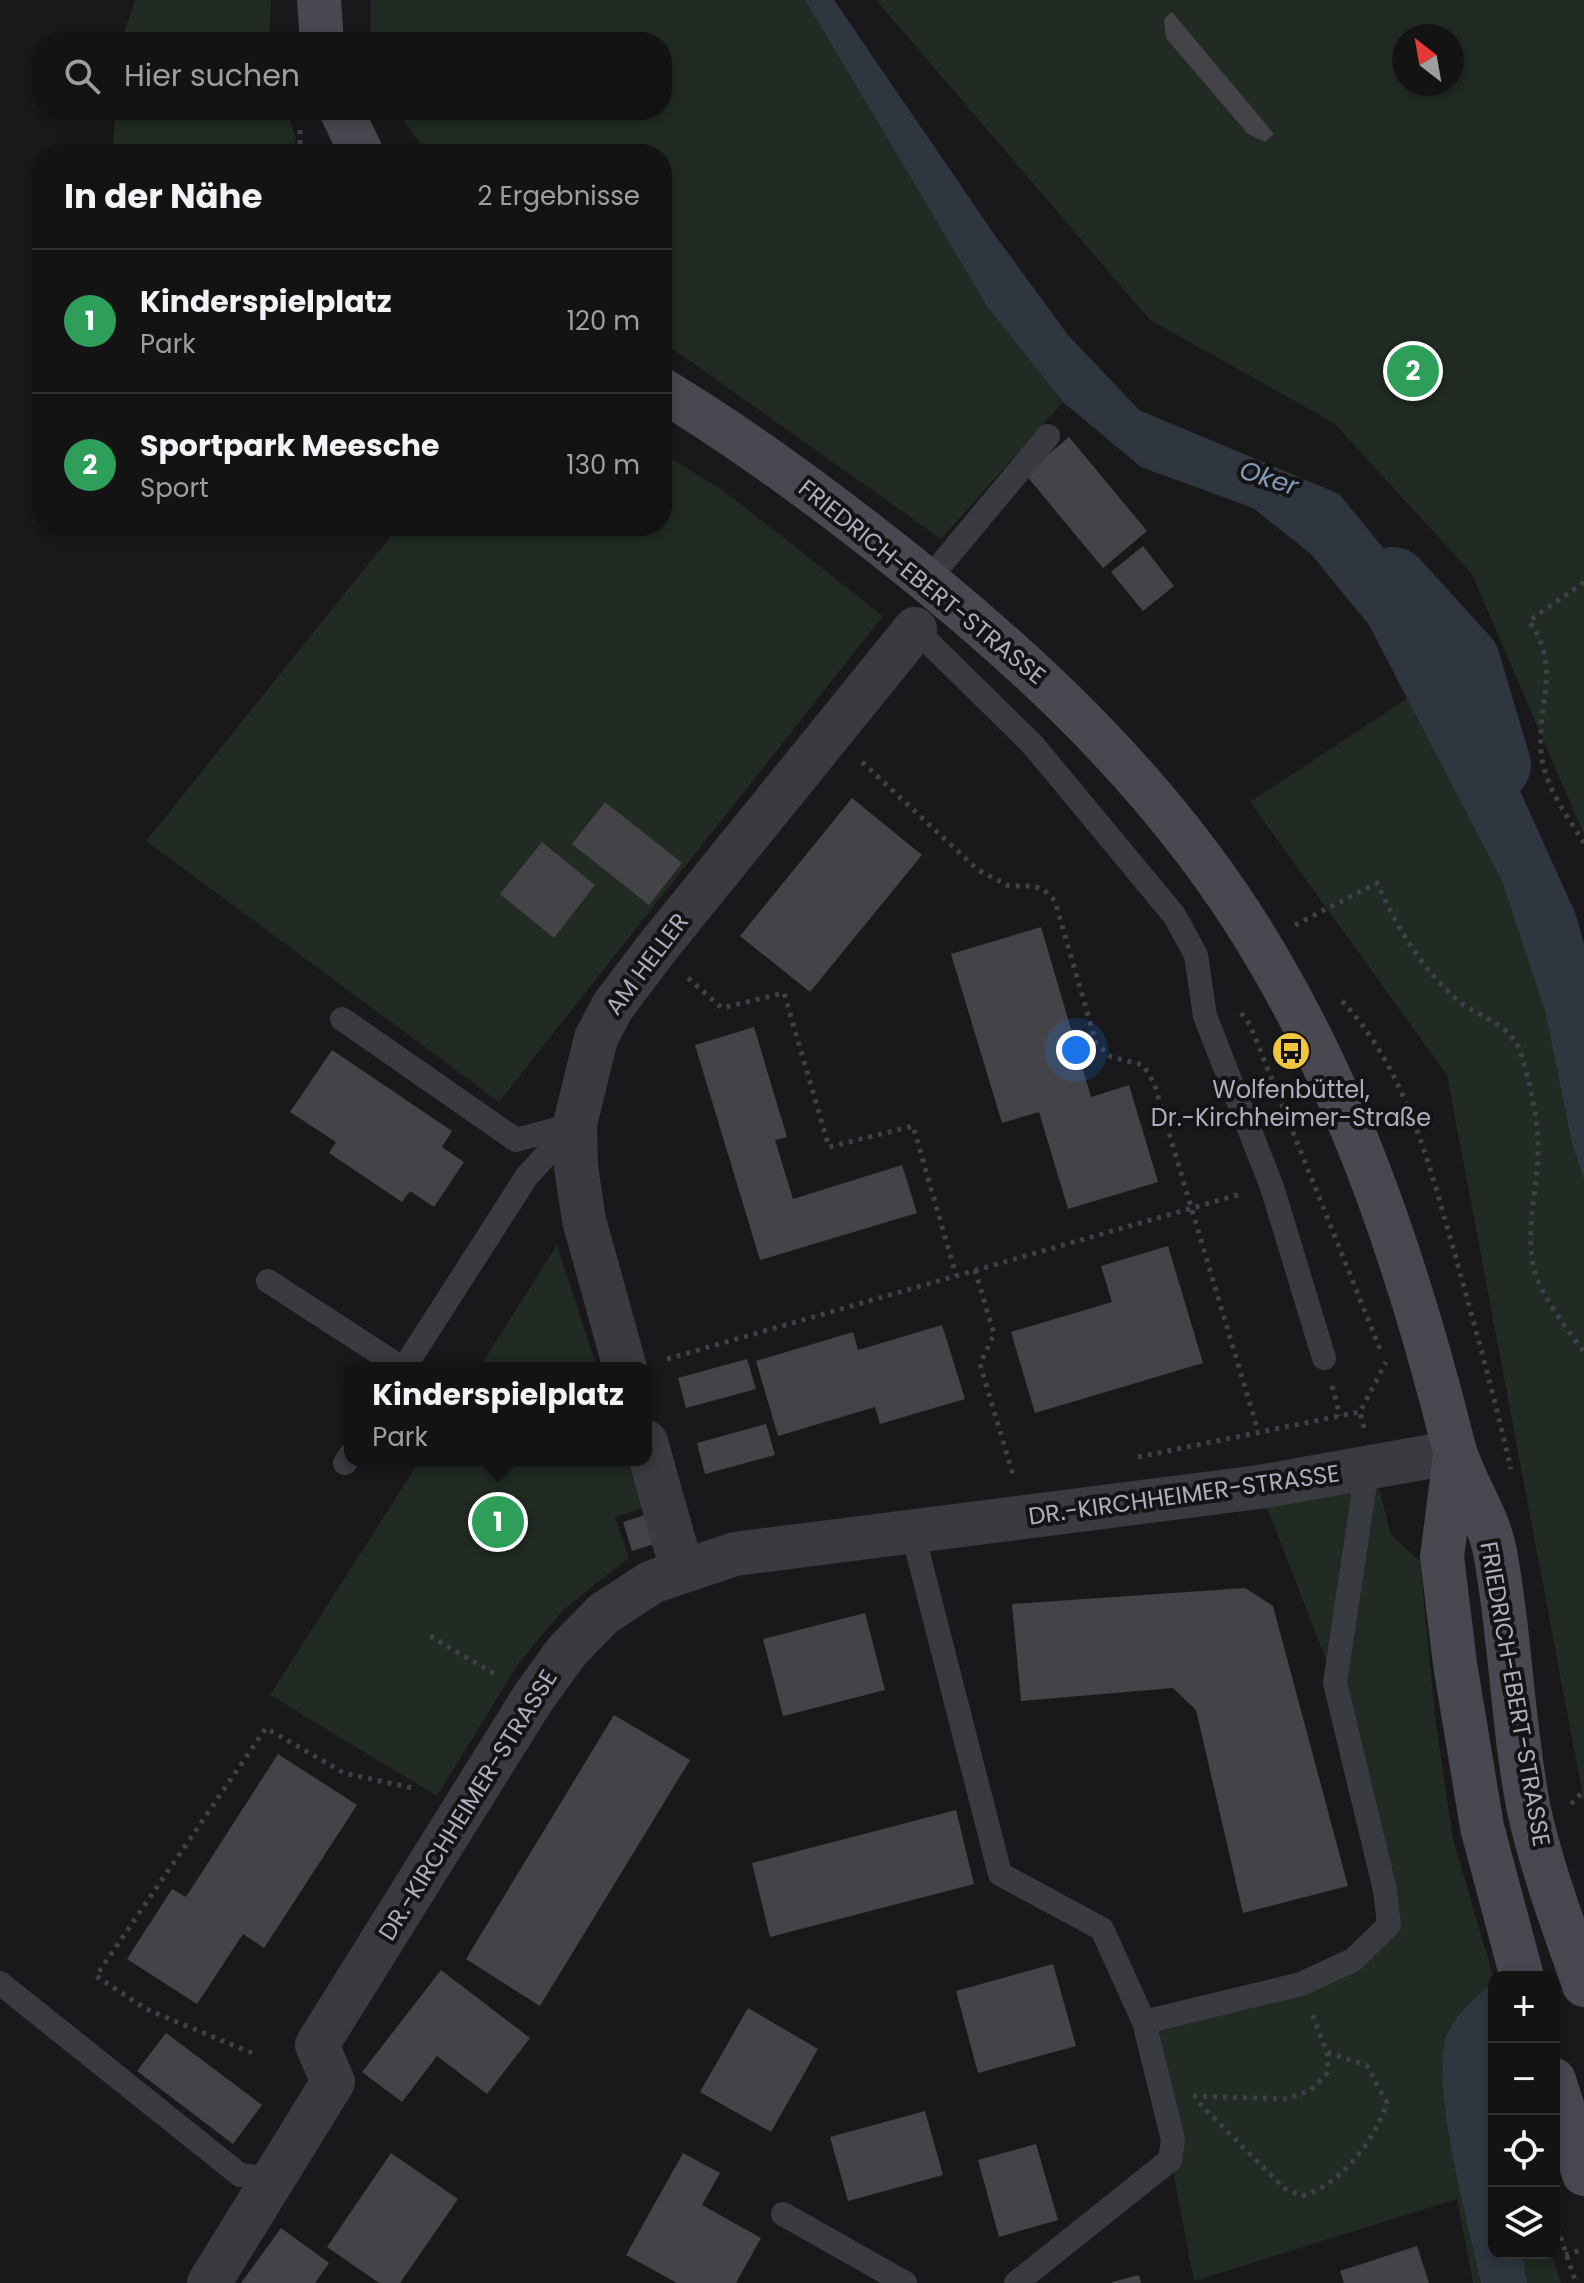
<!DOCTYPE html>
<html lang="de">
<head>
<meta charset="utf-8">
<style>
  :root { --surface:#131314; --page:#1c1c1d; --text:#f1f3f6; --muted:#9d9ea0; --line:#323234; --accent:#0f766e }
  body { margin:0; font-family:Poppins,sans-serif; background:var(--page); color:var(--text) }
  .controls { position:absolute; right:24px; bottom:24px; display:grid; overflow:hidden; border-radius:16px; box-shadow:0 4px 12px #0003 }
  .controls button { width:72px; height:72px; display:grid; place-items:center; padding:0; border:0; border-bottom:2px solid var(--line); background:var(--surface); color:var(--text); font:40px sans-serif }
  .compass { position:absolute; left:1392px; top:24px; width:72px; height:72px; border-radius:50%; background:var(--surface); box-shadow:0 4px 12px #0003; rotate:329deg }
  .you { position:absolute; left:1076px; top:1050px; width:28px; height:28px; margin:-20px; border:6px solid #fff; border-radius:50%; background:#1a73e8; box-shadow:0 0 0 12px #1a73e833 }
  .badge { display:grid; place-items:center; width:52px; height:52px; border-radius:50%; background:var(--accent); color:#fff; font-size:26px; font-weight:700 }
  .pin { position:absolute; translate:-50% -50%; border:4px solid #fff; box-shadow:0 2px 8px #0006 }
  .popup { position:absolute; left:344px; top:1362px; width:308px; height:104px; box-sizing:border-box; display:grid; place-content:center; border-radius:16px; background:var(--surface); filter:drop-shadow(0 2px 6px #0005); font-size:26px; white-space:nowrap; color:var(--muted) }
  .popup b { font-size:30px; color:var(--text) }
  .popup::after { content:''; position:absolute; left:50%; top:100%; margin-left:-16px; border:16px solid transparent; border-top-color:var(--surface) }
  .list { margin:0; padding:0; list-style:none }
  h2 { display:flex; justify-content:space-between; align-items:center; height:104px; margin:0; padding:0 32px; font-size:34px }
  h2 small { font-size:26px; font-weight:400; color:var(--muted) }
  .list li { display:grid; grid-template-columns:52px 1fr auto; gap:24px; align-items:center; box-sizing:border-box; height:144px; padding:0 32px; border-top:2px solid var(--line) }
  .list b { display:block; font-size:30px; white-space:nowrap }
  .list p { margin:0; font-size:26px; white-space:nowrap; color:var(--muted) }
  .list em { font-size:26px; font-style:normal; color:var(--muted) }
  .icon { flex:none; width:44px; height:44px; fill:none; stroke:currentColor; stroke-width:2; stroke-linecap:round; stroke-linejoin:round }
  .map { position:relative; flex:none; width:1584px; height:2283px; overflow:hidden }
  .search { position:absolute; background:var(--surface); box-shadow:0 4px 12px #0003; left:32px; top:32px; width:640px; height:88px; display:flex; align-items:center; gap:20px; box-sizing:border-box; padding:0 28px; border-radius:32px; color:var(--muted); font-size:30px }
  .panel { position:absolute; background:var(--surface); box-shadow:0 4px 12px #0003; left:32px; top:144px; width:640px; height:392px; border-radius:32px }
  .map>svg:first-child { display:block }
  .green { fill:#212a23; fill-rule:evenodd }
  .water { fill:#2f363f }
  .pier { fill:#19191b }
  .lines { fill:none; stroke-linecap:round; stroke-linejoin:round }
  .river { stroke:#2f363f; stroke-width:72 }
  .building { fill:#444448 }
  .path { stroke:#404147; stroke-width:5; stroke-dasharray:4 6; stroke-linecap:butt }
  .service { stroke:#3a3b40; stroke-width:24 }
  .minor { stroke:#3a3b40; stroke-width:44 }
  .secondary { stroke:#484950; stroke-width:44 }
  .labels { text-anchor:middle; stroke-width:8; stroke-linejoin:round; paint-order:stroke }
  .street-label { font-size:24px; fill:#acafbb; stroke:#141416 }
  .poi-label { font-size:24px; fill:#acafbb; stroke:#141416 }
  .water-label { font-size:26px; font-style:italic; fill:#8499b5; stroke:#141416 }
</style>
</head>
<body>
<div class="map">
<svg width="1584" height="2283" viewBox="0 0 1584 2283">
  <rect width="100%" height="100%" fill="#19191b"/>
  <path class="green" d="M135 0H271L269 42H121Z
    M371 0H805L988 308 1063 402 941 539 662 341V154H428L396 110H662V42H370Z
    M876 0H1584V835L1472 574 1334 423 1150 320ZM1404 36H1452V84H1404Z
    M115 110H286L296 137 293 154H113Z
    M662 453 724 491 883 616 499 1102 146 841 399 526H662Z
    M1464 661 1584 1055V1802L1447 1075 1250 802Z
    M557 1245 597 1368H479Z
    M420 1460H627L643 1508 615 1517 629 1558 564 1609 518 1664 437 1796 270 1695Z
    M1374 1469 1391 1535 1420 1561 1435 1716 1453 1839 1494 1979V2253H1551L1561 2283H1473L1457 2199 1194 2281 1144 2022 1301 1984 1389 1925 1335 1683 1259 1487Z"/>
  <path class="water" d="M805 0H834L994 234 1068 335 1139 410 1339 494 1444 622 1576 915 1584 944V1179L1572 1143 1546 1014 1502 881 1369 625 1311 554 1253 508 1141 467 1063 402 988 308Z
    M1494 1982V2253H1522L1527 2283H1481C1470 2229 1427 2078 1448 2032 1458 2011 1477 1996 1494 1982Z"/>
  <path class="pier" d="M1584 1933V1995L1556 2010 1554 1977H1496L1516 1958Z"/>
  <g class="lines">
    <path class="river" d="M1393 583 1464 661 1495 765"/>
  </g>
  <path class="building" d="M1172 12 1274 134 1265 142 1248 134 1166 38 1164 19Z
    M1069 437 1147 531 1103 568 1025 474Z
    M1143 546 1174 586 1143 611 1111 572Z
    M852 798 922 855 810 992 740 936Z
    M605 802 682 863 649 905 572 844Z
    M542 842 595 885 554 938 500 894Z
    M1041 927 1091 1097 1129 1085 1158 1182 1068 1209 1039 1112 1002 1123 951 954Z
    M754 1027 787 1137 775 1140 793 1199 902 1165 917 1213 760 1260 695 1045Z
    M332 1050 452 1131 442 1147 464 1162 434 1207 410 1191 402 1202 329 1153 336 1142 290 1112Z
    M1168 1246 1203 1363 1035 1413 1011 1332 1112 1302 1101 1266Z
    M942 1325 965 1399 880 1424 875 1407 778 1436 756 1361 853 1332 858 1350Z
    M747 1359 756 1389 686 1408 678 1378Z
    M766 1424 775 1455 705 1474 697 1443Z
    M645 1515 654 1544 632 1551 623 1522Z
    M1245 1588 1273 1606 1348 1886 1243 1913 1196 1710 1173 1688 1021 1701 1012 1604Z
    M865 1613 885 1690 783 1716 763 1639Z
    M614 1715 690 1760 540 2006 466 1959Z
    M278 1754 357 1805 264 1948 243 1934 197 2004 127 1959 172 1889 186 1897Z
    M956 1810 974 1884 770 1937 752 1863Z
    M1053 1964 1076 2046 978 2073 956 1991Z
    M441 1970 530 2038 487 2094 437 2056 402 2102 362 2072Z
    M748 2008 818 2049 771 2132 700 2092Z
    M166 2033 262 2105 233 2144 137 2071Z
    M925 2111 943 2175 848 2201 830 2137Z
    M1036 2144 1058 2220 999 2237 978 2160Z
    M391 2153 458 2199 400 2283H379L327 2247Z
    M683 2153 720 2173 702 2205 761 2238 736 2283H677L626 2255Z
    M281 2228 329 2263 315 2283H241Z
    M1417 2246 1429 2283H1344L1340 2271Z
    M1139 2275 1141 2283H1112V2282Z"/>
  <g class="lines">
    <path class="path" d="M300 154V127
      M1584 582 1529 621C1564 670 1534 707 1542 759 1547 790 1568 817 1584 843
      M862 762 978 870 1009 886H1034L1044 890 1055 901 1096 1043 1111 1057 1143 1065 1154 1083 1258 1431
      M1295 925 1377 883C1396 926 1420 966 1455 998 1475 1016 1510 1023 1520 1051 1530 1082 1539 1121 1538 1153 1537 1192 1525 1230 1534 1269 1540 1294 1568 1331 1584 1352
      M688 978 722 1008 784 993 829 1147 913 1126 956 1275
      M1342 1001C1408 1071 1431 1171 1457 1262 1476 1330 1495 1399 1511 1469
      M1241 1013 1250 1025 1382 1354
      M975 1270 994 1334 980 1364 1014 1478
      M667 1359 1241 1194
      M1332 1386 1340 1416
      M1364 1428 1360 1412 1386 1362
      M1138 1457 1359 1412
      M430 1636 498 1676
      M1571 1804 1584 1791
      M252 2053 146 2009 96 1976 266 1728 344 1773 412 1788
      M1193 2096 1287 2099 1311 2090 1328 2072 1327 2052 1312 2014
      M1199 2103 1284 2188 1302 2196C1341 2185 1374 2141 1387 2103L1367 2066 1327 2052
      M1554 2218 1576 2283
      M1565 2255 1584 2249"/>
    <path class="service" d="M928 580 1048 436
      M915 629 1033 745 1174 915 1196 955 1205 1016 1272 1187 1324 1358
      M342 1019 516 1140 575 1124
      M268 1281 402 1368
      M404 1368 527 1176 575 1124
      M345 1463 350 1455
      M912 1530 1000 1874 1102 1929 1144 2022 1173 2140 1170 2160 1016 2283
      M0 1983 240 2175 273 2179
      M1144 2022 1301 1984 1353 1960 1389 1925 1385 1890 1335 1683 1367 1470
      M783 2214 905 2283"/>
    <path class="minor" d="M625 1368 584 1220 576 1167 575 1124 596 1038 613 1006 656 949 915 629
      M646 1442 682 1570
      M209 2283 333 2082 317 2045 533 1698 567 1651 603 1614 652 1582 735 1554 1259 1487 1455 1452"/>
    <path class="secondary" d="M319 0 322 42
      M341 110 362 154
      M662 390C734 433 801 482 867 533 1022 653 1169 788 1268 959 1356 1108 1411 1277 1453 1444 1462 1481 1488 1514 1495 1552 1511 1637 1512 1724 1529 1810 1542 1869 1564 1927 1584 1985
      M1455 1456 1442 1557 1455 1664 1482 1827 1522 1977
      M1554 2080 1584 2174"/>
  </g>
  <defs>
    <symbol id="bus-disc" viewBox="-11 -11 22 22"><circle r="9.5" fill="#efc63e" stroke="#141416"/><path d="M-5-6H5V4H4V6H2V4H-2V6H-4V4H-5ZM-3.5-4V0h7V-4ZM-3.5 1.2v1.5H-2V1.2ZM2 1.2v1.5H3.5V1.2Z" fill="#111"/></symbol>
  </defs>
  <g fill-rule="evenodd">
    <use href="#bus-disc" x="1269" y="1029" width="44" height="44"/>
  </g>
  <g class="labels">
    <g class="street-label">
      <text transform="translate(922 582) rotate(39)" y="8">FRIEDRICH-EBERT-STRASSE</text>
      <text transform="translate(647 964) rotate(-53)" y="8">AM HELLER</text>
      <text transform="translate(1184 1495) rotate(-8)" y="8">DR.-KIRCHHEIMER-STRASSE</text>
      <text transform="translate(1515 1694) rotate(80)" y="8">FRIEDRICH-EBERT-STRASSE</text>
      <text transform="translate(468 1805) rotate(-58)" y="8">DR.-KIRCHHEIMER-STRASSE</text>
    </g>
    <g class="poi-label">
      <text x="1291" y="1098">Wolfenbüttel,<tspan x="1291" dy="28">Dr.-Kirchheimer-Straße</tspan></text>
    </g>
    <g class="water-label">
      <text transform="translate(1269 478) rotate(18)" y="9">Oker</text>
    </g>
  </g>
</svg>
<div class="controls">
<button>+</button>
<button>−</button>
<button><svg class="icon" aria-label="locate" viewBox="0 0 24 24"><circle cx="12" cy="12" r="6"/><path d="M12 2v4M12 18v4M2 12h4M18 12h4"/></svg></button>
<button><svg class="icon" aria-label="layers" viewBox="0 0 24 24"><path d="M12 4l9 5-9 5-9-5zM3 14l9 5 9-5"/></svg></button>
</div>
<svg class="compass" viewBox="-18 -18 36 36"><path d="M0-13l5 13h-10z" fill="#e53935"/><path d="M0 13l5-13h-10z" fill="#9d9ea0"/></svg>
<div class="you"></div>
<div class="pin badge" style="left:498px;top:1522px;background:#2e9e5b">1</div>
<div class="popup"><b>Kinderspielplatz</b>Park</div>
<div class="pin badge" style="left:1413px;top:371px;background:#2e9e5b">2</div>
<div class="search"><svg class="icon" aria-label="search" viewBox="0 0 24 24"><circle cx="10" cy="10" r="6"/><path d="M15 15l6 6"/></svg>Hier suchen</div>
<section class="panel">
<h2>In der Nähe<small>2 Ergebnisse</small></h2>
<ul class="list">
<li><span class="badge" style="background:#2e9e5b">1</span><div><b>Kinderspielplatz</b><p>Park</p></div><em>120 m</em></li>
<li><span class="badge" style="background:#2e9e5b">2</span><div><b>Sportpark Meesche</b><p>Sport</p></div><em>130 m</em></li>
</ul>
</section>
</div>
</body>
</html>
